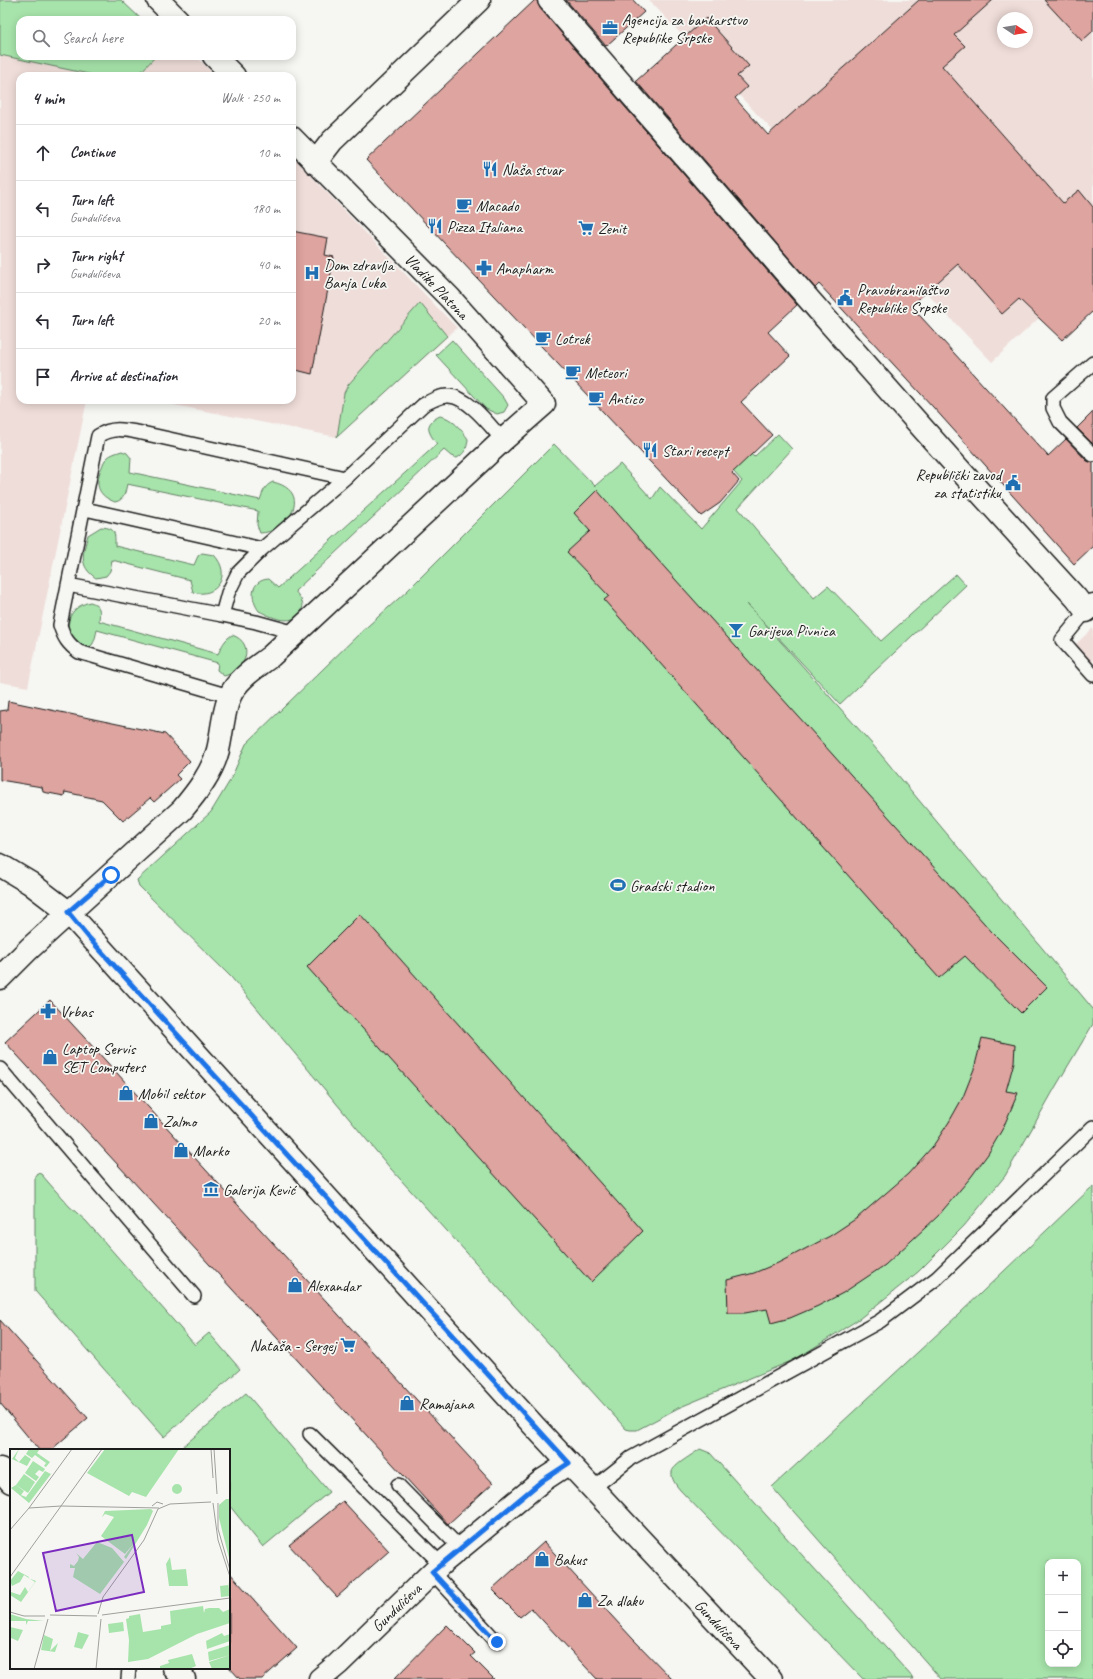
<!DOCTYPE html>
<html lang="en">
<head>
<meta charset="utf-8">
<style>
  :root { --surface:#fff; --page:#f2f2f3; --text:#2b2b33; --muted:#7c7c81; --line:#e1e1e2 }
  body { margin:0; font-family:Caveat,sans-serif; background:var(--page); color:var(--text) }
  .controls { position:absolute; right:12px; bottom:12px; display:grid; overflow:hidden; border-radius:8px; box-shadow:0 2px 10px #0003 }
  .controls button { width:36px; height:36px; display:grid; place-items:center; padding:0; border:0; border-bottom:1px solid var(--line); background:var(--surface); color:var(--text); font:20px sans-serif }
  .compass { position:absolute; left:997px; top:12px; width:36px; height:36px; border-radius:50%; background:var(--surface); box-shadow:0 2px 10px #0003; rotate:102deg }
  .stop { position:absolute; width:12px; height:12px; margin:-9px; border:3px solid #1a73e8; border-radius:50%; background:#fff }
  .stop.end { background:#1a73e8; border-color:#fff; box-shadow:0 1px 4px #0008 }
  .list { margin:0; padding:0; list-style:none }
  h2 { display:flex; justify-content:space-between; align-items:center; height:52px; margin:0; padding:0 16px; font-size:17px }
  h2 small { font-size:13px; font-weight:400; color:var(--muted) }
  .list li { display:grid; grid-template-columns:26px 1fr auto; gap:12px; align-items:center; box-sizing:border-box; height:56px; padding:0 16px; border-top:1px solid var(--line) }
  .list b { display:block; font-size:15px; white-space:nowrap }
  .list p { margin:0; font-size:13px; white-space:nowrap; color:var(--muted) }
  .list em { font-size:13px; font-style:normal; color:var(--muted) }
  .icon { flex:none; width:22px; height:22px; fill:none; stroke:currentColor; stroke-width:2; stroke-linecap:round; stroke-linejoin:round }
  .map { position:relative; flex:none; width:1093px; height:1679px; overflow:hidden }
  .search { position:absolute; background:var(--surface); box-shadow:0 2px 10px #0003; left:16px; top:16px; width:280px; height:44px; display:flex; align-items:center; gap:10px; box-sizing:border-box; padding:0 14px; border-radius:12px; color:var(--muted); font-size:15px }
  .panel { position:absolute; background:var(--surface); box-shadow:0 2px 10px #0003; left:16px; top:72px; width:280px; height:332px; border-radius:12px }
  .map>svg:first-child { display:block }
  .built { fill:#efddd9; fill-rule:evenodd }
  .green { fill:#a7e4ab; stroke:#628064; fill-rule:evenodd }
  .building { fill:#dea49f; stroke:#1c1c1c }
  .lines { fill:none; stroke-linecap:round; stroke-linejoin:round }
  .lane-casing { stroke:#1c1c1c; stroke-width:16 }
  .street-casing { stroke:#1c1c1c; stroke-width:25 }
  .secondary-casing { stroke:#1c1c1c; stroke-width:25 }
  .lane { stroke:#f6f6f2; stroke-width:13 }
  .street { stroke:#f6f6f2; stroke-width:22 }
  .secondary { stroke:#f6f6f2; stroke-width:22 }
  .route { stroke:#1a73e8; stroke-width:5 }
  .labels { text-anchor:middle; stroke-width:3.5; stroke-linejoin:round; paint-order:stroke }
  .poi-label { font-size:16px; fill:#1c1c1c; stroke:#f6f6f2; text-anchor:start }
  .street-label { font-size:16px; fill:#1c1c1c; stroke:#f6f6f2 }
  .inset-road { fill:none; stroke:#9f9f9c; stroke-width:1 }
  .view { fill:#7b2cbf; fill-opacity:0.15; stroke:#7b2cbf; stroke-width:2 }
  .inset-edge { fill:none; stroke:#1c1c1c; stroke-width:2 }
</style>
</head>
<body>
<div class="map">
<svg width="1093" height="1679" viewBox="0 0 1093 1679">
  <rect width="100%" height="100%" fill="#f6f6f2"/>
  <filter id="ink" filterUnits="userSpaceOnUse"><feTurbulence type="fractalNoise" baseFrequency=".025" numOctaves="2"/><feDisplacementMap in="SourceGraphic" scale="8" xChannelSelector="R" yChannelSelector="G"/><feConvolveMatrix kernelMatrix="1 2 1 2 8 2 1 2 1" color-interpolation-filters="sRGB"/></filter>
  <g filter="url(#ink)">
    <path class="built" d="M649 0H1093V267L992 362ZM1003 18H1027V42H1003Z
      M0 55 98 76H20V400H87L28 687 0 682Z
      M156 56H196L215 76H137Z
      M292 156 457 328 337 437 149 400H292Z
      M1093 628V670L1076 648 1077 643Z"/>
    <path class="green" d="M0 0H121L142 20H20V56H156L137 76H98L0 55Z
      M420 303 447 336 337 437 344 393 348 385Z
      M452 340 504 398 508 405 504 412 497 414 486 409 436 355Z
      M440 416C451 417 462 430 468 439 467 449 465 453 457 458L451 456 444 450 295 591C297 594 301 598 302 602 304 606 302 610 300 614 290 626 271 617 259 611 250 599 250 581 268 579L278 588 437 444C428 432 423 424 440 416Z
      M719 423 754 457 778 434 792 449 738 508 814 598 828 586 881 641 956 574 966 585 840 704 747 604 872 744 1093 1009V1024L1056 1086 1005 1176 964 1226 918 1272 859 1319 796 1359 678 1408 637 1430H630L626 1429 391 1169 231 977 139 886 137 880 211 812 231 779 246 744 359 634 407 591 554 444 595 486 620 464 652 499 660 487 701 529 742 481 705 440Z
      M122 451 127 453 131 458 130 472 260 500C263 492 264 486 273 482 315 492 287 533 260 533L257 525 258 511 127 484C125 492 125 500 115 502 99 496 94 486 101 469 103 465 104 460 107 458 111 454 116 453 122 451Z
      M101 527C116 528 115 533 115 546L194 565 198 556 202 553 214 555C233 575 216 599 193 592L190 580 112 560 110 571 106 576 96 578C78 566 83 553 88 535Z
      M90 602C101 605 100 611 99 621L218 654C222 646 224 640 232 635 256 643 246 671 224 676L217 670 218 663 97 630C96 634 95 641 92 645 75 660 50 612 90 602Z
      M37 1173 41 1174 69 1206 86 1221 195 1345 209 1333 240 1369 164 1437 35 1291V1176Z
      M1093 1186V1679H941L772 1487 958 1315ZM1048 1562H1078V1664H1048Z
      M246 1393 329 1492 263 1547 229 1505V1450H183L181 1448Z
      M700 1449 710 1453 914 1679H863L680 1490C676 1485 671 1479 672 1472 673 1465 694 1454 700 1449Z"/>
    <path class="building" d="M535 0H537L540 8 587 63 797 305 768 332 790 356 741 402 772 435 732 473 739 481 720 503 701 516 366 160Z
      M566 0H633L644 12 606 46Z
      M919 0H993L954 35 965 46 942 66 1063 203 1079 190 1093 207V311L1062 340 1019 299 1002 314 958 264 911 306 1048 456 1066 439 1087 461 1093 463V546L1074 564 933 407 819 284 815 288 636 81 706 18 749 66 737 76 747 87 735 98 768 135Z
      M1044 0H1093V31L1082 41Z
      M292 231 328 238 325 255 334 257 312 374 292 369Z
      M1093 412V444L1077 428Z
      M597 490 657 559 992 932 1047 987 1021 1013 965 956 939 978 604 600 609 596 567 552 590 531 574 513Z
      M8 701 165 734 190 761 176 775 180 779 154 802 150 798 123 821 102 800 65 792 64 796 43 792 42 787 0 780V711L7 710Z
      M360 914 643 1231 591 1282 307 967Z
      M50 1000 493 1483 448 1524 5 1042Z
      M982 1038 1015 1045 1014 1062 1006 1091 1018 1093 1003 1128 988 1154 971 1177 938 1216 885 1265 843 1293 818 1306 790 1318 771 1323 767 1309 745 1313H728L727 1280 754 1273 778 1263 830 1236 857 1218 908 1174 933 1146 949 1122 963 1097 974 1069Z
      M0 1320 88 1418 51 1450H39L0 1403Z
      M343 1501 389 1551 337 1597 289 1545Z
      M544 1542 632 1638 672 1679H597L531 1608 520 1617 492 1589Z
      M229 1572 297 1648 262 1679H240L229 1667Z
      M447 1625 475 1653 471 1656 494 1679H394Z"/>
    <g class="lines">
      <defs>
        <path id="lane" d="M1093 363 1053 398V408L1060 422 1093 455
          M85 509 262 549
          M68 585 222 615
          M1086 611 1062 640 1093 675
          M296 633 256 622 222 615 228 593 238 573 262 549 345 478 423 405C431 401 440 395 449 396 469 397 490 426 503 440
          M229 696 79 652C68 644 64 638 60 625L98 436C113 426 126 430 142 433L345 478
          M0 1069 194 1296
          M310 1434 441 1564
          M398 1485 460 1548
          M592 1489 631 1458 880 1321 937 1278 1093 1127
          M432 1572 497 1642
          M128 1679 129 1668"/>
        <path id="street" d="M158 0 178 20
          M549 0C723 201 896 402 1076 598L1086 611 1093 605
          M214 56 234 76
          M315 163 332 141 479 0
          M0 978 29 949 182 810C197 792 212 773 218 750 222 734 223 711 230 696 237 679 257 667 271 656L503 440 544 404 450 298 292 138
          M0 1469 11 1482
          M174 1668 184 1679
          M320 1679 338 1664 441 1564 543 1480 569 1463"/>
        <path id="secondary" d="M0 865 30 883 68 912 536 1428 771 1679"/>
      </defs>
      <use href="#lane" class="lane-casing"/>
      <use href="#street" class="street-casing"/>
      <use href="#secondary" class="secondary-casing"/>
      <use href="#lane" class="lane"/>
      <use href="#street" class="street"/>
      <use href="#secondary" class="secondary"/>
    </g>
  </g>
  <g class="lines" filter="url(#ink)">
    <path class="route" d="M111 875 68 912 90 939 569 1463 543 1480 432 1572 497 1642"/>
  </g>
  <defs>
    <symbol id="office-bare" viewBox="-9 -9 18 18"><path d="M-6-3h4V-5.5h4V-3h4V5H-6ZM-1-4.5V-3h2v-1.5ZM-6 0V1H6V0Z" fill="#1f6fb2" stroke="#f6f6f2" stroke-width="2.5" paint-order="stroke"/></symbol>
    <symbol id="restaurant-bare" viewBox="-9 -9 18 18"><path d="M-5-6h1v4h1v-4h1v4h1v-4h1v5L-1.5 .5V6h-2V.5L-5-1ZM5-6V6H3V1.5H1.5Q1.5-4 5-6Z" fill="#1f6fb2" stroke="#f6f6f2" stroke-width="2.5" paint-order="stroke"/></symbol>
    <symbol id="cafe-bare" viewBox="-9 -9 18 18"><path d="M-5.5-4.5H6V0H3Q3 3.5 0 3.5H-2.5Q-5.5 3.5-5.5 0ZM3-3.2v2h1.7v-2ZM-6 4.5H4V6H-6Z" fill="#1f6fb2" stroke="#f6f6f2" stroke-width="2.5" paint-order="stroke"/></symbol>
    <symbol id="supermarket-bare" viewBox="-9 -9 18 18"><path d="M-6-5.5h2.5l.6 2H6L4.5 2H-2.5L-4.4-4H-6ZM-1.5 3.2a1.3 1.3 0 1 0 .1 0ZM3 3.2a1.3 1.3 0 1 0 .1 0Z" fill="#1f6fb2" stroke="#f6f6f2" stroke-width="2.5" paint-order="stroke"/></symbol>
    <symbol id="pharmacy-bare" viewBox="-9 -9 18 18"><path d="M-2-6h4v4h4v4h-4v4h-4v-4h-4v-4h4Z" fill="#1f6fb2" stroke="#f6f6f2" stroke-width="2.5" paint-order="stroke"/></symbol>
    <symbol id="hospital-bare" viewBox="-9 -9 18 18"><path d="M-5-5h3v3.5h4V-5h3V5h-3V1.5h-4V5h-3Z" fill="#1f6fb2" stroke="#f6f6f2" stroke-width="2.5" paint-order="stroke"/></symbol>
    <symbol id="civic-bare" viewBox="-9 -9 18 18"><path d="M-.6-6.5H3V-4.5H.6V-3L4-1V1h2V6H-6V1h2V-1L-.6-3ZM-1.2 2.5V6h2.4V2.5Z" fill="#1f6fb2" stroke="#f6f6f2" stroke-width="2.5" paint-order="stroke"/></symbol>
    <symbol id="bar-bare" viewBox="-9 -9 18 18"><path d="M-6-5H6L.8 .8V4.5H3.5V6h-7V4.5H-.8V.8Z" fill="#1f6fb2" stroke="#f6f6f2" stroke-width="2.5" paint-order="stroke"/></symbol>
    <symbol id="stadium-bare" viewBox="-9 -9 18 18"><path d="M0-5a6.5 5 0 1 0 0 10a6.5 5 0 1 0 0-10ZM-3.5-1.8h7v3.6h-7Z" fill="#1f6fb2" stroke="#f6f6f2" stroke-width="2.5" paint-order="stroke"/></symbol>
    <symbol id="shop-bare" viewBox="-9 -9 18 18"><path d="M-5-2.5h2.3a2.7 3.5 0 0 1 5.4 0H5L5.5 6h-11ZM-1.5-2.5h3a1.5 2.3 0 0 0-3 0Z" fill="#1f6fb2" stroke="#f6f6f2" stroke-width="2.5" paint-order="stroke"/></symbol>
    <symbol id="museum-bare" viewBox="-9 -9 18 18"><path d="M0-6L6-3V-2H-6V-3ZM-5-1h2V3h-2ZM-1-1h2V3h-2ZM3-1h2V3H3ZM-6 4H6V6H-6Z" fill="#1f6fb2" stroke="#f6f6f2" stroke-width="2.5" paint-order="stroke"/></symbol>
  </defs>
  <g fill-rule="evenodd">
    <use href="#office-bare" x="599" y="17" width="22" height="22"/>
    <use href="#restaurant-bare" x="479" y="158" width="22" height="22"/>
    <use href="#cafe-bare" x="453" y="194" width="22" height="22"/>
    <use href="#restaurant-bare" x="424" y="215" width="22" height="22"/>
    <use href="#supermarket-bare" x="575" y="217" width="22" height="22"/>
    <use href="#pharmacy-bare" x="473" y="257" width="22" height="22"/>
    <use href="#hospital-bare" x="301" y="262" width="22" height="22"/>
    <use href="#civic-bare" x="834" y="287" width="22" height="22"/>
    <use href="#cafe-bare" x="532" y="327" width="22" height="22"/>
    <use href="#cafe-bare" x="562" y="361" width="22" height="22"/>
    <use href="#cafe-bare" x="585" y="387" width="22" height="22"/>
    <use href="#restaurant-bare" x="639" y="439" width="22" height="22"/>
    <use href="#civic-bare" x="1002" y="472" width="22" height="22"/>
    <use href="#bar-bare" x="725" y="619" width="22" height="22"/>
    <use href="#stadium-bare" x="607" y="874" width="22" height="22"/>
    <use href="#pharmacy-bare" x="37" y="1000" width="22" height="22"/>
    <use href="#shop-bare" x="39" y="1046" width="22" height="22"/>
    <use href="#shop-bare" x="115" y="1082" width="22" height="22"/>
    <use href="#shop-bare" x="140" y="1110" width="22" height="22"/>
    <use href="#shop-bare" x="170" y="1139" width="22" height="22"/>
    <use href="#museum-bare" x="200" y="1178" width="22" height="22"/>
    <use href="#shop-bare" x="284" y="1274" width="22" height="22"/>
    <use href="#supermarket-bare" x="337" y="1334" width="22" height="22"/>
    <use href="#shop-bare" x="396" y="1392" width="22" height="22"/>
    <use href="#shop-bare" x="531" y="1548" width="22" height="22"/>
    <use href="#shop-bare" x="574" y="1589" width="22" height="22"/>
  </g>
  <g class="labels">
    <g class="poi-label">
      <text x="622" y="25">Agencija za bankarstvo<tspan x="622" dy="18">Republike Srpske</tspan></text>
      <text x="502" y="175">Naša stvar</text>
      <text x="476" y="211">Macado</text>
      <text x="447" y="232">Pizza Italiana</text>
      <text x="598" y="234">Zenit</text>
      <text x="324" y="270">Dom zdravlja<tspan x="324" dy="18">Banja Luka</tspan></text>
      <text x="496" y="274">Anapharm</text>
      <text x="857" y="295">Pravobranilaštvo<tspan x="857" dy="18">Republike Srpske</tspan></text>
      <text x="555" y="344">Lotrek</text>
      <text x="585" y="378">Meteori</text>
      <text x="608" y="404">Antico</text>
      <text x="662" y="456">Stari recept</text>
      <text x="1001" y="480" text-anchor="end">Republički zavod<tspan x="1001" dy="18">za statistiku</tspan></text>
      <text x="748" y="636">Garijeva Pivnica</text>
      <text x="630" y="891">Gradski stadion</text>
      <text x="60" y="1017">Vrbas</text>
      <text x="62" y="1054">Laptop Servis<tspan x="62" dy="18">SET Computers</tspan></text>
      <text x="138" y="1099">Mobil sektor</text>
      <text x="163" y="1127">Zalmo</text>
      <text x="193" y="1156">Marko</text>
      <text x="223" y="1195">Galerija Kević</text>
      <text x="307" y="1291">Alexandar</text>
      <text x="336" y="1351" text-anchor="end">Nataša - Sergej</text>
      <text x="419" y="1409">Ramajana</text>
      <text x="554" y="1565">Bakus</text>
      <text x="597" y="1606">Za dlaku</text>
    </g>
    <g class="street-label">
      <text transform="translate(437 286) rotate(46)" y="6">Vladike Platona</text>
      <text transform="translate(396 1607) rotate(-44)" y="6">Gundulićeva</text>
      <text transform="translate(719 1624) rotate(47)" y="6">Gundulićeva</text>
    </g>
  </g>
  <g transform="translate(10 1449)">
    <rect width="220" height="220" fill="#f6f6f2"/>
    <path d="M9 0 5 9 9 13 15 6 21 10 17 17 2 10ZM19 0 29 1 27 4 40 13 36 18 34 17 36 14 25 6 22 9 16 5ZM95 0H169L136 48 122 43 119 47 77 24ZM23 12 35 20 33 23 29 21 25 25 29 28 26 32 15 24ZM35 22 41 25 19 54 1 39 6 36 14 42 11 46 16 48ZM14 25 25 33 18 44 6 36ZM162 40a5 5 0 1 1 10 0a5 5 0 1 1-10 0ZM216 50H220V113L209 69V56ZM141 60 143 62 137 76 116 110 114 108 125 93 115 105 91 87 104 68 95 65 92 68 95 62ZM87 93 102 99 114 113 90 145 63 128 65 119H60V115L64 117 68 112 69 108 66 104 73 110ZM160 108 162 121 176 120 178 137H159L156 115ZM8 122 19 128 18 129 26 132 11 153 0 146V138L1 143 10 146 15 138 18 143 25 133 14 126 10 133 2 137 0 132ZM218 133 220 147 211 148 210 137 218 136ZM193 157 194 164 195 160 199 159H209L213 163 220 160V174L187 185 138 210 118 213 119 191 116 170 119 169V167L130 165 133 183 151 180V177L161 175 160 162ZM0 165 16 170 34 172H18L16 176V172H0ZM113 173 114 182 99 184 98 175ZM0 178 13 181 8 192 1 189ZM68 183 79 186 72 200 64 198ZM212 184 214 187 220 185V192L197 200 196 192ZM34 186 43 190 40 202 48 194 45 203 31 201ZM220 196V206L199 212 198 203ZM182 205 186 217 179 220H150V217L159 214 158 211ZM220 206V219L202 220 199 213Z" fill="#a7e4ab"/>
    <path class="inset-road" d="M201 0 203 29M204 0 207 45M203 54 208 91 220 128M208 54V80L220 121M51 57 149 59M142 57 147 53 153 55M19 59 62 0M0 81 19 59 51 57M0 128 92 0M0 163 14 167H35M88 165 93 148 134 91 148 60 160 55 201 53M40 166 87 167M92 166 220 149M24 220 38 170M86 220 91 170"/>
    <path class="view" d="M122 86 134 143 46 162 33 104Z"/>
    <rect width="220" height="220" class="inset-edge"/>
  </g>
</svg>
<div class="controls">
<button>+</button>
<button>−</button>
<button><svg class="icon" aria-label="locate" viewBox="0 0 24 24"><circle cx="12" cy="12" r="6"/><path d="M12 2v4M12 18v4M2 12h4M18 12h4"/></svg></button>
</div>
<svg class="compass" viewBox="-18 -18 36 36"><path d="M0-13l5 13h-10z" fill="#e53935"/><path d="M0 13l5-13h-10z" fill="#7c7c81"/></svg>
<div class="stop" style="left:111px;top:875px"></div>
<div class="stop end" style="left:497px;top:1642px"></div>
<div class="search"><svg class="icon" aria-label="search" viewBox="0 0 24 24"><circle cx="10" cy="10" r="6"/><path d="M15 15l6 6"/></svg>Search here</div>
<section class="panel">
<h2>4 min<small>Walk · 250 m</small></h2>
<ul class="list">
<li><svg class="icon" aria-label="ahead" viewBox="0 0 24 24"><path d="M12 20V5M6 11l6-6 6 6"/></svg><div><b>Continue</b></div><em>10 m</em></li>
<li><svg class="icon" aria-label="left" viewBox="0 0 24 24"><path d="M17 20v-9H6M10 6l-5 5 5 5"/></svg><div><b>Turn left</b><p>Gundulićeva</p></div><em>180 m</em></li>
<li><svg class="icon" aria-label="right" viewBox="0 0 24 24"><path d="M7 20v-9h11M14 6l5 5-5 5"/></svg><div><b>Turn right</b><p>Gundulićeva</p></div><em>40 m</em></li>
<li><svg class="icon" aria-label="left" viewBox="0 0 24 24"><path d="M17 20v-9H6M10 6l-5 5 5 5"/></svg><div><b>Turn left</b></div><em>20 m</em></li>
<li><svg class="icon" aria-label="arrive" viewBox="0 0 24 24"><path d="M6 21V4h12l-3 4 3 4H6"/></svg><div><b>Arrive at destination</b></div></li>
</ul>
</section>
</div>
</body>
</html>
